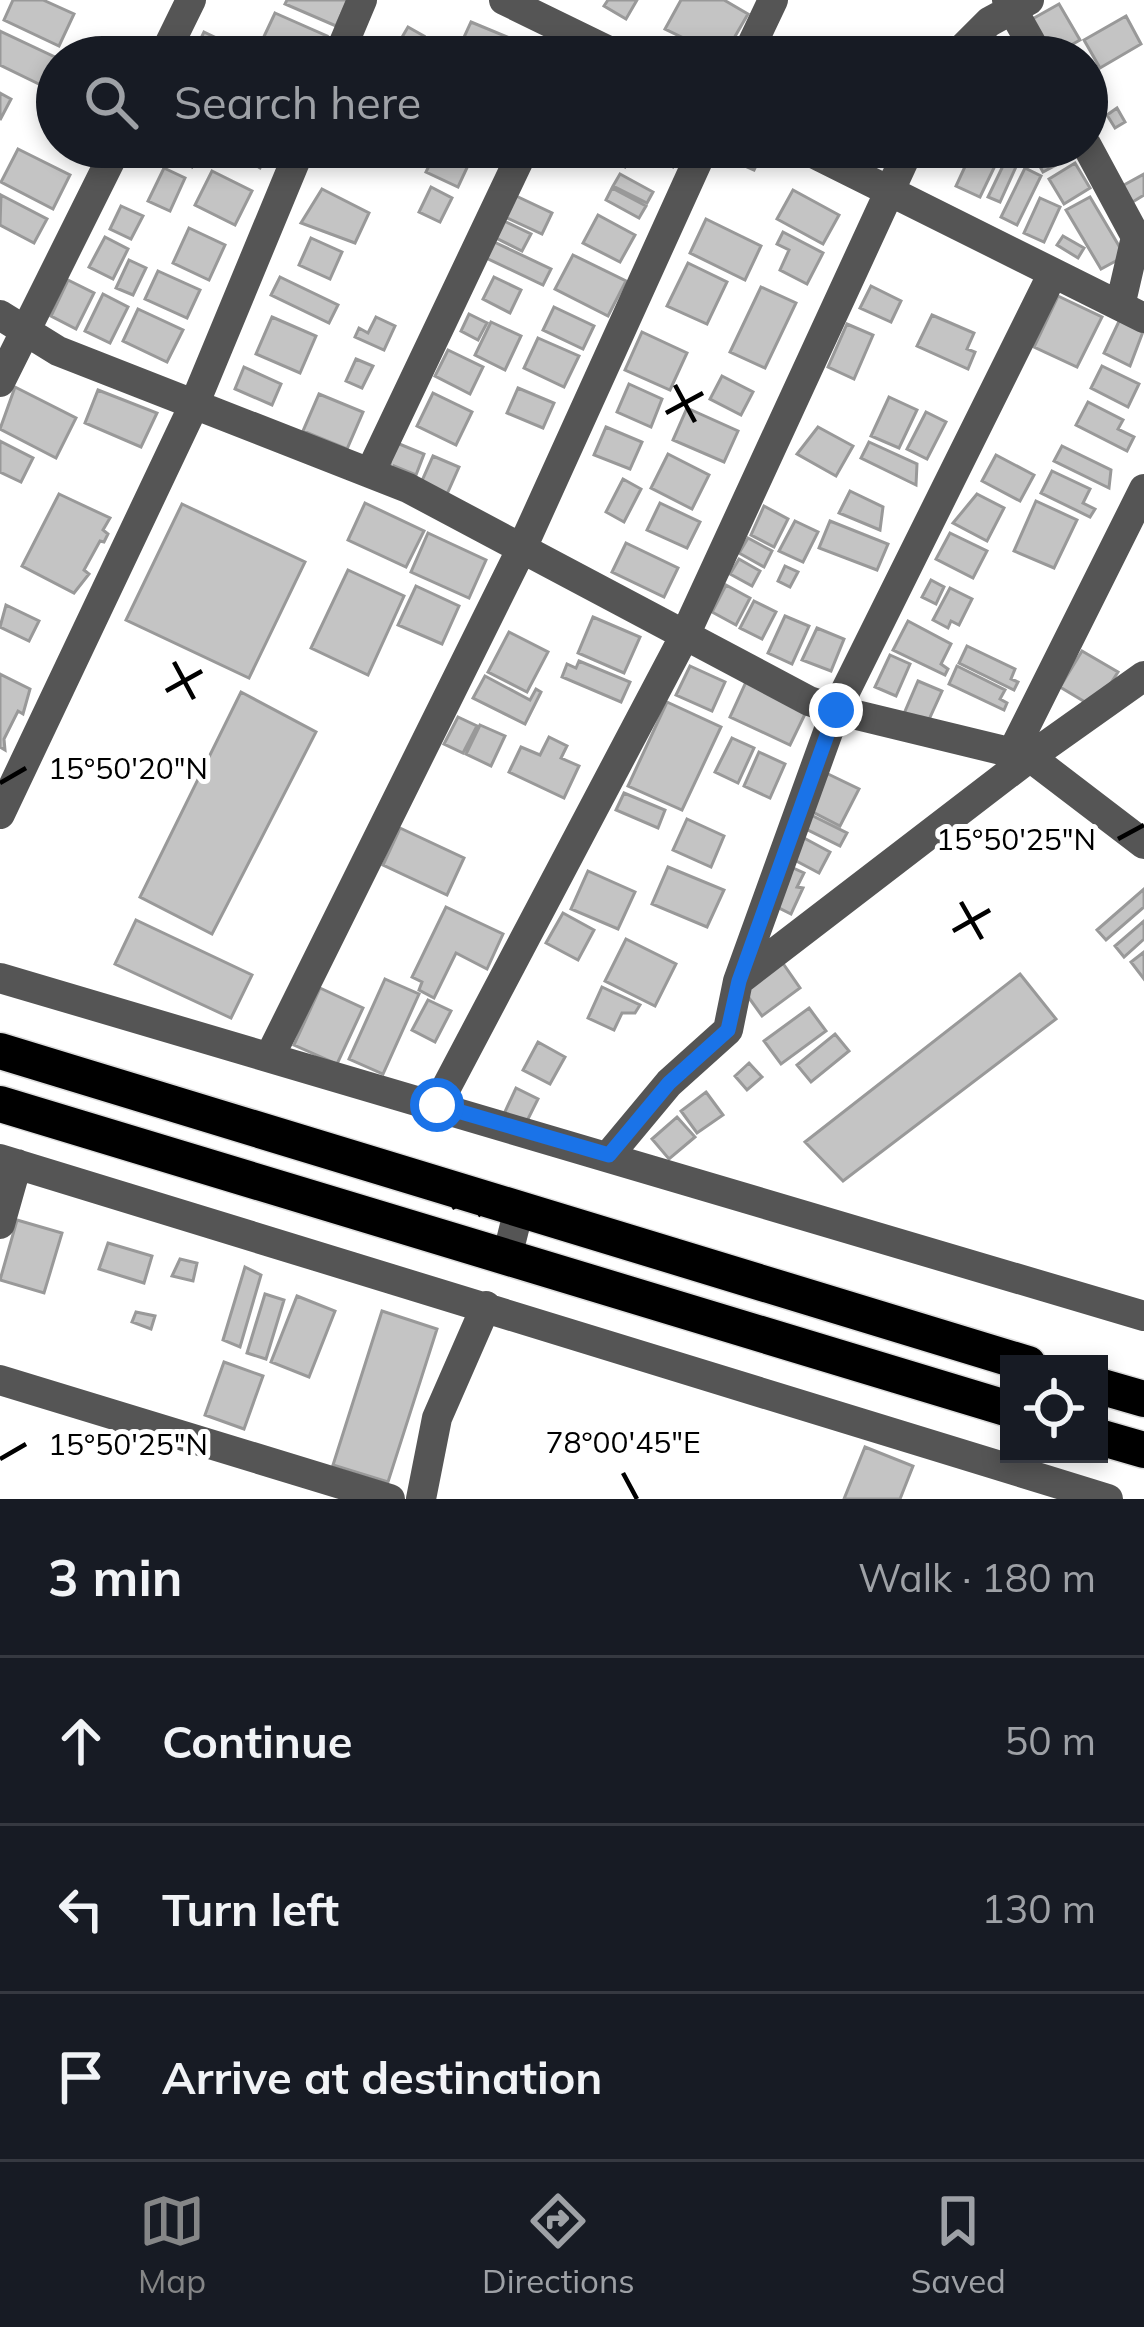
<!DOCTYPE html>
<html lang="en">
<head>
<meta charset="utf-8">
<style>
  :root { --surface:#171b24; --page:#20242c; --text:#f1f3f6; --muted:#9ea1a6; --line:#363941; --accent:#858687 }
  body { margin:0; font-family:Mulish,sans-serif; background:var(--page); color:var(--text) }
  .controls { position:absolute; right:36px; bottom:36px; display:grid; overflow:hidden; border-radius:0px; box-shadow:0 6px 18px #0003 }
  .controls button { width:108px; height:108px; display:grid; place-items:center; padding:0; border:0; border-bottom:3px solid var(--line); background:var(--surface); color:var(--text); font:60px sans-serif }
  .stop { position:absolute; width:36px; height:36px; margin:-27px; border:9px solid #1a73e8; border-radius:50%; background:#fff }
  .stop.end { background:#1a73e8; border-color:#fff; box-shadow:0 3px 12px #0008 }
  .list { margin:0; padding:0; list-style:none }
  h2 { display:flex; justify-content:space-between; align-items:center; height:156px; margin:0; padding:0 48px; font-size:51px }
  h2 small { font-size:39px; font-weight:400; color:var(--muted) }
  .list li { display:grid; grid-template-columns:78px 1fr auto; gap:36px; align-items:center; box-sizing:border-box; height:168px; padding:0 48px; border-top:3px solid var(--line) }
  .list b { display:block; font-size:45px; white-space:nowrap }
  .list em { font-size:39px; font-style:normal; color:var(--muted) }
  .icon { flex:none; width:66px; height:66px; fill:none; stroke:currentColor; stroke-width:2; stroke-linecap:round; stroke-linejoin:round }
  .map { position:relative; flex:none; width:1144px; height:1499px; overflow:hidden }
  .search { position:absolute; background:var(--surface); box-shadow:0 6px 18px #0003; left:36px; right:36px; top:36px; height:132px; display:flex; align-items:center; gap:30px; box-sizing:border-box; padding:0 42px; border-radius:66px; color:var(--muted); font-size:45px }
  .sheet { height:660px; background:var(--surface) }
  nav { display:flex; justify-content:space-around; align-items:center; box-sizing:border-box; height:168px; border-top:3px solid var(--line); background:var(--surface); font-size:33px; color:var(--muted) }
  nav a { display:grid; justify-items:center; gap:6px }
  nav .on { color:var(--accent) }
  .map>svg:first-child { display:block }
  .building { fill:#c4c4c4; stroke:#999; stroke-width:3 }
  .lines { fill:none; stroke-linecap:round; stroke-linejoin:round }
  .highway-casing { stroke:#dbdbdb; stroke-width:39 }
  .minor { stroke:#555; stroke-width:30 }
  .highway { stroke:#000; stroke-width:36 }
  .route { stroke:#1a73e8; stroke-width:15 }
  .ticks { fill:none; stroke:#000; stroke-width:4.5 }
  .ticks-label { font-size:30px; text-anchor:middle; fill:#000; stroke:#fff; stroke-width:10; stroke-linejoin:round; paint-order:stroke }
</style>
</head>
<body>
<div class="map">
<svg width="1144" height="1499" viewBox="0 0 1144 1499">
  <rect width="100%" height="100%" fill="#fff"/>
  <path class="building" d="M13 0H43L74 14 59 46 4 20Z
    M287 0H348L336 26 285 4Z
    M608 0H637L626 19 604 6Z
    M681 0H724L748 14 723 57 665 29Z
    M1059 4 1080 40 1050 57 1018 27Z
    M275 13 327 36 317 57H286L260 45Z
    M1126 16 1141 44 1100 68 1084 40Z
    M471 22 546 53 455 57Z
    M408 27 424 36 418 47 427 52 425 57 398 44Z
    M0 31 57 58 45 87 0 65Z
    M204 32 233 46 227 57H192Z
    M0 93 11 99 0 120Z
    M1117 108 1125 122 1115 128 1107 115Z
    M152 147H202L192 167Z
    M226 147H271L260 168Z
    M438 147 472 157 458 187 426 172Z
    M618 147H670L680 152 673 167 635 148 625 167 612 160Z
    M734 147H765L754 170 729 159Z
    M974 147H1004L980 197 956 186Z
    M1012 147H1025L1000 202 988 197Z
    M1029 147H1068L1073 156 1043 172Z
    M18 149 70 175 53 209 1 182Z
    M1075 163 1090 188 1064 204 1049 179Z
    M164 168 185 178 170 211 148 201Z
    M1025 168 1041 176 1017 225 1001 217Z
    M212 171 252 191 235 225 195 205Z
    M620 174 653 192 647 203 613 186Z
    M1144 174V195L1131 203 1122 186Z
    M431 187 452 198 440 222 419 212Z
    M612 188 646 206 639 218 606 200Z
    M322 189 369 213 355 243 301 223Z
    M793 190 839 215 823 244 777 219Z
    M1 195 47 219 34 243 0 225Z
    M514 195 552 213 542 234 505 217Z
    M1090 197 1125 256 1101 269 1066 210Z
    M1040 198 1060 207 1044 242 1024 233Z
    M121 206 143 216 131 239 110 229Z
    M598 215 635 235 620 262 583 243Z
    M498 218 531 234 522 251 490 235Z
    M706 219 761 246 745 280 690 253Z
    M189 228 225 245 209 280 173 263Z
    M783 232 823 253 807 284 780 270 789 250 777 244Z
    M1063 236 1084 248 1078 258 1057 245Z
    M105 237 128 249 113 279 89 267Z
    M311 238 342 252 330 279 299 265Z
    M490 240 551 269 543 285 482 256Z
    M573 255 626 281 608 316 555 289Z
    M129 260 146 268 133 295 116 288Z
    M688 263 727 282 707 324 667 306Z
    M158 271 200 290 187 318 145 299Z
    M280 277 338 305 329 323 271 295Z
    M494 277 521 290 510 313 483 299Z
    M68 280 94 293 76 329 51 316Z
    M871 286 901 301 891 322 860 308Z
    M761 287 796 303 765 368 730 352Z
    M103 294 128 307 110 343 85 331Z
    M1058 296 1102 317 1077 367 1034 347Z
    M554 307 594 326 583 349 543 330Z
    M138 309 183 330 167 362 123 341Z
    M469 314 487 323 478 340 461 331Z
    M932 315 974 333 967 349 975 352 968 369 917 346Z
    M272 317 316 336 300 373 256 354Z
    M376 317 395 326 384 350 355 337 359 328 368 333Z
    M1121 317 1144 329 1130 366 1104 353Z
    M491 322 521 336 505 370 475 355Z
    M847 324 873 335 854 379 828 367Z
    M642 332 687 353 670 390 625 370Z
    M538 338 579 356 564 387 524 368Z
    M448 350 483 367 470 394 435 376Z
    M356 359 373 366 362 388 346 381Z
    M1102 366 1139 384 1128 407 1091 388Z
    M244 367 281 384 272 405 235 389Z
    M722 376 753 392 741 415 710 399Z
    M629 384 662 399 651 427 617 412Z
    M15 387 76 418 56 458 0 429Z
    M518 388 554 403 543 428 507 413Z
    M98 390 157 413 141 447 85 423Z
    M433 393 472 412 456 445 417 426Z
    M319 394 363 412 347 449 303 431Z
    M889 397 917 410 899 448 871 436Z
    M1088 402 1123 420 1118 429 1134 437 1127 451 1076 425Z
    M687 408 738 431 724 462 673 440Z
    M926 412 946 422 927 459 907 449Z
    M606 427 642 442 630 469 594 455Z
    M818 427 853 446 836 476 797 454Z
    M0 441 33 458 21 482 0 472Z
    M392 441 424 454 416 475 394 466 389 477Z
    M869 442 917 464 916 485 861 458Z
    M1062 446 1111 470 1109 488 1054 461Z
    M668 454 709 475 692 509 651 488Z
    M996 455 1034 475 1020 501 982 481Z
    M433 456 459 467 447 494 421 483Z
    M1052 471 1090 489 1083 503 1095 509 1090 517 1041 493Z
    M623 479 641 489 624 522 606 512Z
    M850 491 883 507 880 530 839 513Z
    M59 494 110 518 103 530 108 534 104 542 100 541 84 570 89 574 74 593 22 566Z
    M977 494 1004 508 987 541 953 523Z
    M1036 501 1077 520 1054 568 1014 551Z
    M365 503 424 531 406 567 348 540Z
    M660 503 700 522 687 548 647 530Z
    M182 504 305 562 249 678 126 620Z
    M764 506 788 519 774 547 751 535Z
    M795 521 818 532 803 562 779 551Z
    M830 521 888 544 877 570 819 548Z
    M428 533 486 560 469 598 411 572Z
    M950 533 987 551 973 578 936 559Z
    M748 538 772 551 764 567 739 553Z
    M626 543 678 568 664 597 612 572Z
    M739 559 760 571 752 586 730 574Z
    M785 566 798 572 790 587 778 581Z
    M348 570 404 596 368 675 311 648Z
    M931 580 944 587 936 604 922 597Z
    M726 585 750 598 736 625 712 612Z
    M416 586 459 606 442 644 398 625Z
    M950 588 972 599 959 625 951 621 948 628 933 620Z
    M754 601 776 612 762 639 740 628Z
    M6 605 39 621 29 641 0 627Z
    M785 616 809 626 792 664 768 653Z
    M593 617 640 637 624 673 578 653Z
    M908 621 951 644 941 664 948 669 945 675 893 650Z
    M817 628 844 639 831 671 802 660Z
    M509 632 548 652 527 692 488 672Z
    M967 646 1015 669 1011 679 1018 682 1014 690 959 663Z
    M1082 651 1118 672 1095 708 1060 687Z
    M890 655 910 664 896 696 875 687Z
    M579 661 630 682 621 702 562 677 567 664 576 668Z
    M690 666 725 682 712 711 676 695Z
    M957 666 1005 690 1000 699 1007 703 1004 710 949 684Z
    M0 674 30 689 23 714 18 711 4 739 5 750 0 747Z
    M485 676 530 700 536 689 541 692 525 724 473 698Z
    M918 681 942 691 926 726 903 716Z
    M746 682 807 710 790 745 730 717Z
    M241 692 316 732 212 934 140 897Z
    M667 702 721 727 682 810 628 786Z
    M458 717 477 726 463 753 444 744Z
    M480 725 505 736 491 766 466 754Z
    M549 737 567 746 561 758 579 766 564 798 509 772 521 747 540 755Z
    M732 738 754 748 738 783 715 772Z
    M759 752 785 764 770 798 744 786Z
    M826 773 859 789 840 826 807 809Z
    M624 793 665 810 658 828 616 810Z
    M809 814 847 833 840 846 802 827Z
    M687 819 724 836 711 867 673 850Z
    M400 828 464 858 447 895 383 865Z
    M804 838 830 852 819 873 785 855Z
    M780 862 804 873 797 887 803 888 791 914 761 899Z
    M668 867 724 890 707 927 652 904Z
    M588 871 635 892 618 929 571 909Z
    M1144 889V907L1106 940 1097 930Z
    M446 907 503 934 487 969 456 953 434 998 419 990 422 982 412 977Z
    M563 913 594 930 578 960 546 943Z
    M136 920 252 975 231 1018 115 964Z
    M1144 921V939L1124 957 1115 946Z
    M626 939 676 964 655 1006 605 981Z
    M1144 952V979L1131 962Z
    M782 962 800 988 762 1016 744 991Z
    M1020 974 1056 1019 843 1181 805 1142Z
    M385 979 419 994 383 1074 349 1059Z
    M602 987 640 1005 635 1013H622L614 1030 588 1018Z
    M320 988 363 1008 337 1064 294 1045Z
    M428 1000 451 1011 435 1042 412 1030Z
    M809 1008 826 1031 781 1064 764 1041Z
    M835 1034 849 1051 811 1082 797 1065Z
    M538 1042 565 1057 550 1084 523 1070Z
    M749 1063 762 1077 747 1090 735 1076Z
    M516 1088 538 1099 524 1127 503 1116Z
    M706 1092 723 1115 697 1133 681 1111Z
    M677 1117 695 1137 669 1159 652 1139Z
    M17 1220 62 1233 44 1293 0 1280Z
    M108 1243 152 1256 144 1283 99 1269Z
    M180 1259 197 1263 193 1281 172 1276Z
    M245 1267 261 1275 240 1347 223 1340Z
    M265 1294 284 1300 266 1359 247 1353Z
    M297 1296 335 1311 309 1377 271 1362Z
    M382 1311 437 1329 388 1482 333 1465Z
    M136 1312 155 1316 151 1329 132 1322Z
    M224 1362 263 1376 244 1429 205 1415Z
    M865 1447 913 1466 900 1499H844Z"/>
  <g class="lines">
    <defs>
      <path id="highway" d="M0 1051 1028 1364
        M0 1104 1009 1409
        M1099 1386 1144 1399
        M1099 1437 1144 1450"/>
    </defs>
    <use href="#highway" class="highway-casing"/>
    <path class="minor" d="M504 0 621 57
      M1007 0 1039 57
      M163 57 191 0
      M338 57 362 0
      M746 57 773 0
      M954 57 989 22 1029 0
      M1087 146 1136 237 1120 306
      M801 147 1144 318
      M0 315 58 351 408 488 809 701 836 710 1030 757 1144 676
      M0 382 117 147
      M370 473 525 147
      M1012 753 1144 489
      M0 814 194 405 301 147
      M0 978 1144 1316
      M738 981 836 710 1053 273
      M270 1056 522 548 704 147
      M437 1105 685 635 910 147
      M609 1155 669 1083 728 1030 738 981 1030 757 1144 844
      M0 1159 1108 1499
      M0 1224 17 1164
      M507 1257 519 1209
      M0 1380 390 1499
      M421 1499 437 1418 486 1306"/>
    <use href="#highway" class="highway"/>
  </g>
  <g class="lines">
    <path class="route" d="M437 1105 609 1155 669 1083 728 1030 739 981 836 710"/>
  </g>
  <path class="ticks" d="M675 385 695 422M666 413 703 393M174 662 194 699M166 691 202 671M0 783 26 768M1118 839 1144 825M961 902 982 939M953 931 990 910M460 1180 481 1216M452 1208 489 1188M0 1459 26 1444M623 1473 637 1499"/>
  <g class="ticks-label">
    <text x="128" y="779">15°50'20"N</text>
    <text x="1016" y="850">15°50'25"N</text>
    <text x="623" y="1453">78°00'45"E</text>
    <text x="128" y="1455">15°50'25"N</text>
  </g>
</svg>
<div class="controls">
<button><svg class="icon" aria-label="locate" viewBox="0 0 24 24"><circle cx="12" cy="12" r="6"/><path d="M12 2v4M12 18v4M2 12h4M18 12h4"/></svg></button>
</div>
<div class="stop" style="left:437px;top:1105px"></div>
<div class="stop end" style="left:836px;top:710px"></div>
<div class="search"><svg class="icon" aria-label="search" viewBox="0 0 24 24"><circle cx="10" cy="10" r="6"/><path d="M15 15l6 6"/></svg>Search here</div>
</div>
<section class="sheet">
<h2>3 min<small>Walk · 180 m</small></h2>
<ul class="list">
<li><svg class="icon" aria-label="ahead" viewBox="0 0 24 24"><path d="M12 20V5M6 11l6-6 6 6"/></svg><div><b>Continue</b></div><em>50 m</em></li>
<li><svg class="icon" aria-label="left" viewBox="0 0 24 24"><path d="M17 20v-9H6M10 6l-5 5 5 5"/></svg><div><b>Turn left</b></div><em>130 m</em></li>
<li><svg class="icon" aria-label="arrive" viewBox="0 0 24 24"><path d="M6 21V4h12l-3 4 3 4H6"/></svg><div><b>Arrive at destination</b></div></li>
</ul>
</section>
<nav>
<a class="on"><svg class="icon" aria-label="map" viewBox="0 0 24 24"><path d="M3 6l6-2 6 2 6-2v14l-6 2-6-2-6 2zM9 4v14M15 6v14"/></svg>Map</a>
<a><svg class="icon" aria-label="directions" viewBox="0 0 24 24"><path d="M12 3l9 9-9 9-9-9zM9 14v-3h6M13 9l2 2-2 2"/></svg>Directions</a>
<a><svg class="icon" aria-label="saved" viewBox="0 0 24 24"><path d="M7 4h10v16l-5-4-5 4z"/></svg>Saved</a>
</nav>
</body>
</html>
